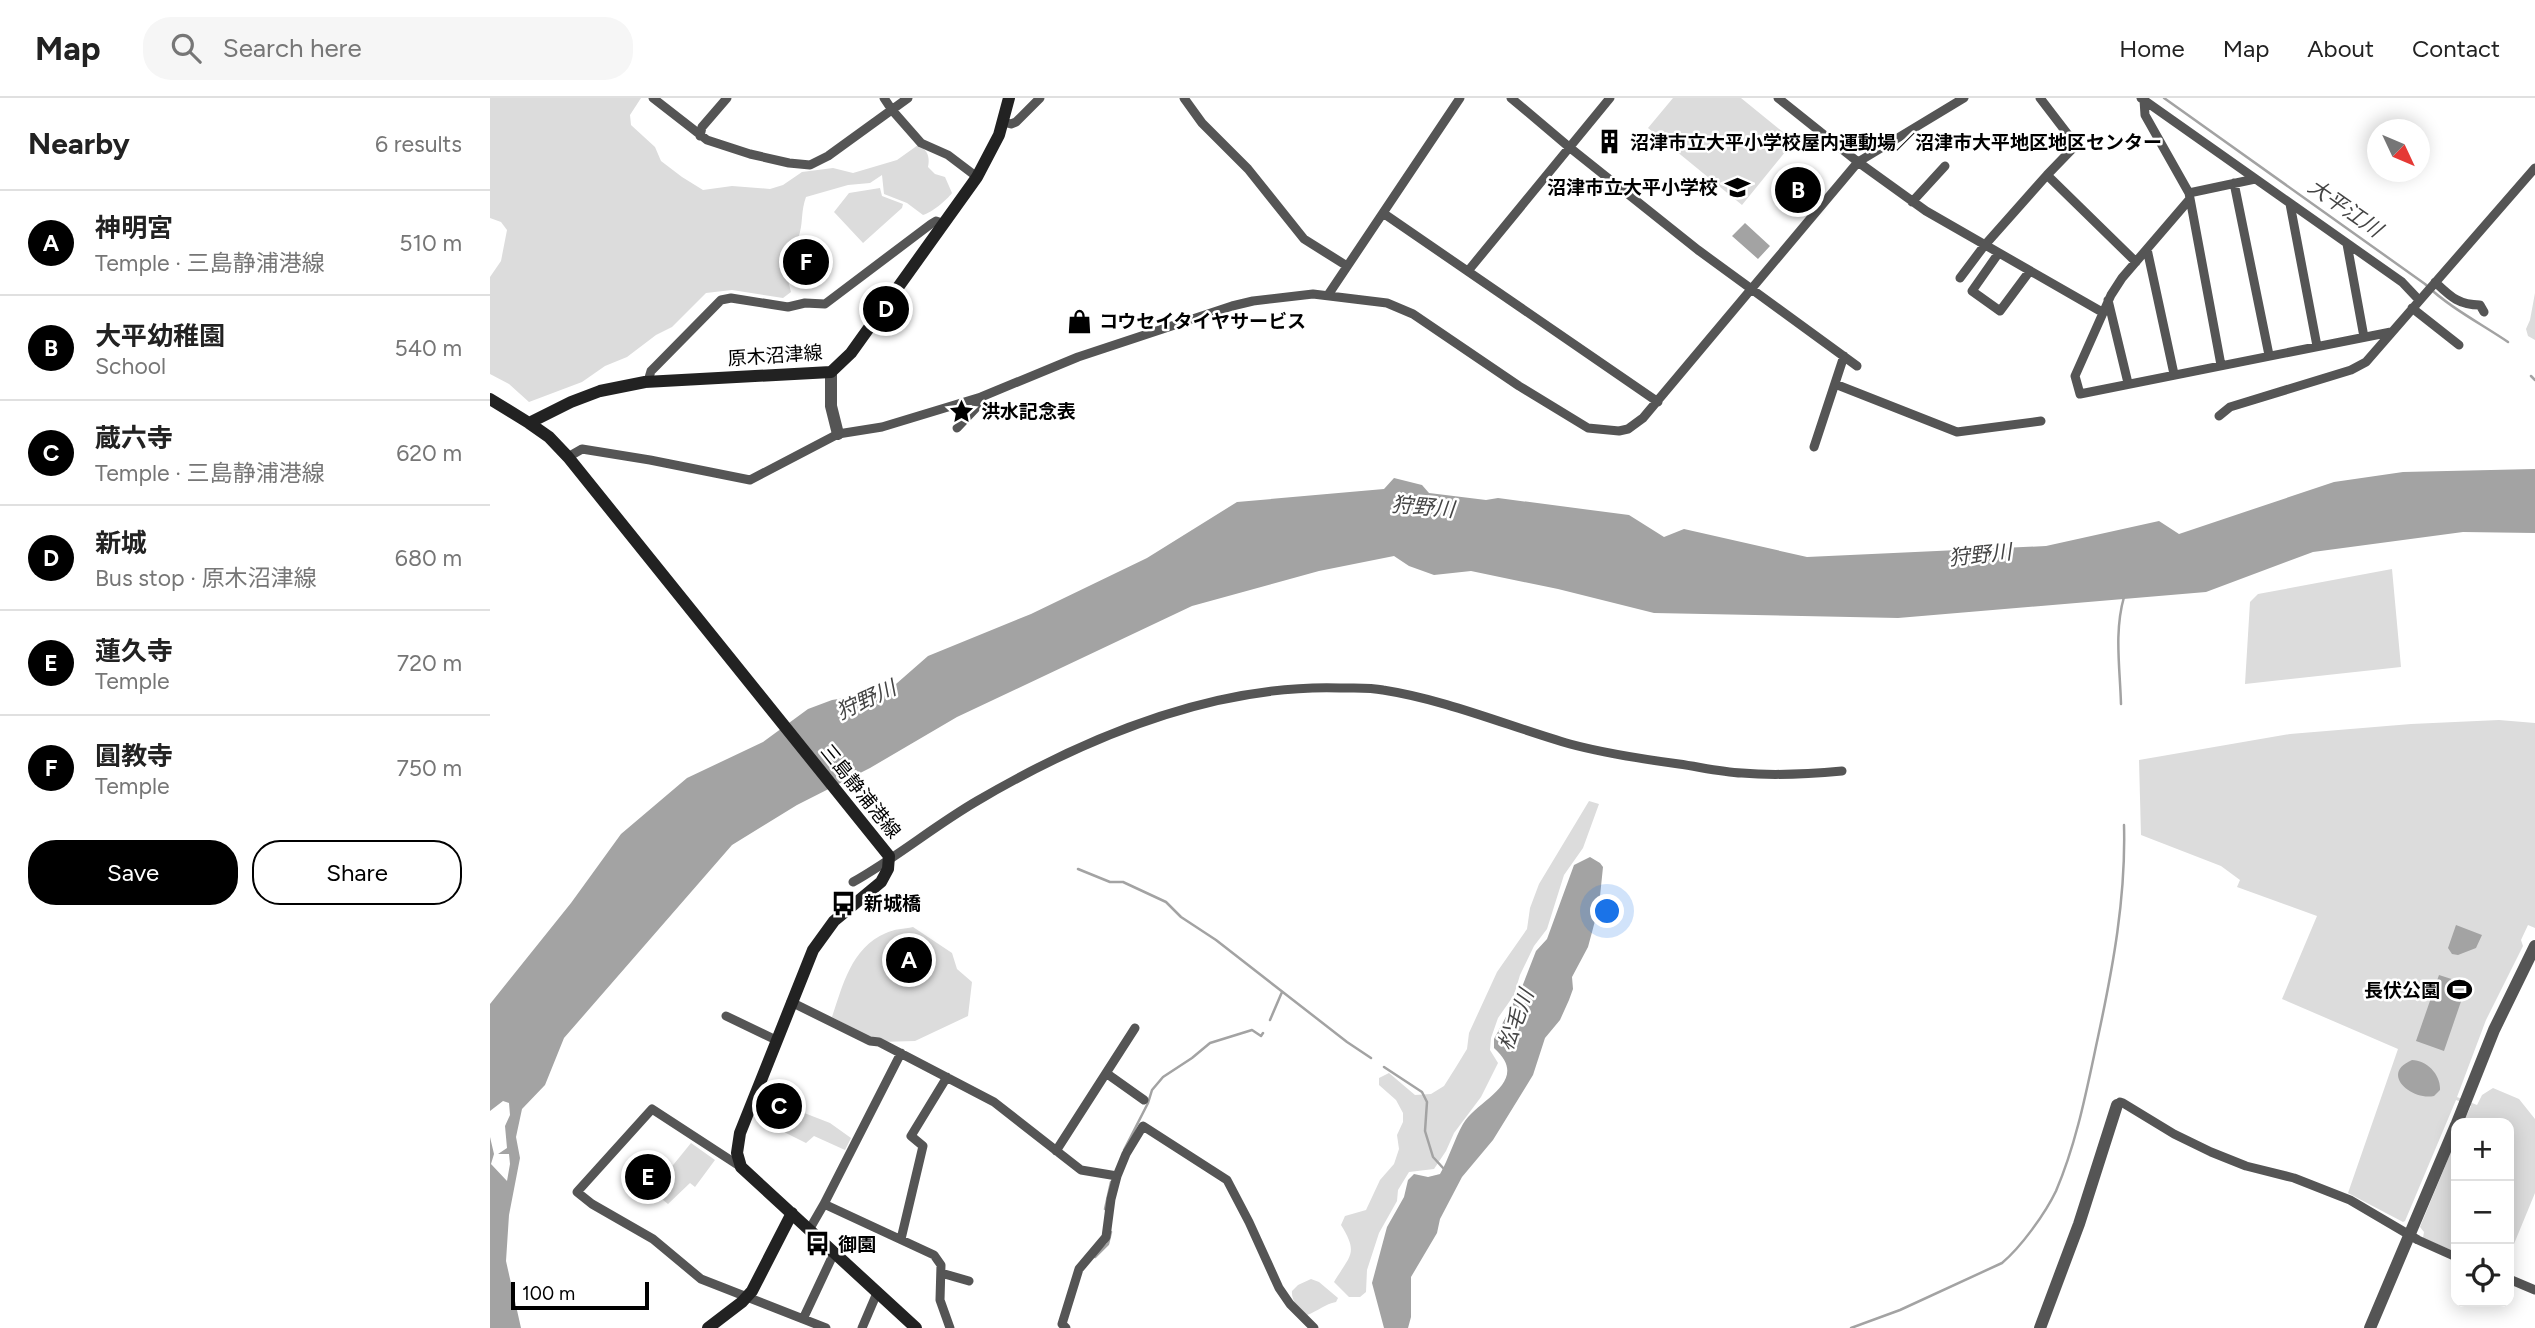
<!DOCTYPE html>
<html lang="en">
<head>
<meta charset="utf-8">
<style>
  :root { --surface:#fff; --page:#f6f6f6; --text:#222; --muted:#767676; --line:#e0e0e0; --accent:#000 }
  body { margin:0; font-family:Figtree,"Noto Sans JP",sans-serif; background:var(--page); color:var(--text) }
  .controls { position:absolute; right:21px; bottom:21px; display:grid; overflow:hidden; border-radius:14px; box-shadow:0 4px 18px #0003 }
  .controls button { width:63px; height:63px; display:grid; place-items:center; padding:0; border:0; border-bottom:2px solid var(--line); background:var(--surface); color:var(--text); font:35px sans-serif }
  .compass { position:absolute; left:1877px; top:21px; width:63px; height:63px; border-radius:50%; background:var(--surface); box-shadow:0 4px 18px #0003; rotate:134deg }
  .scale { position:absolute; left:21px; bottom:18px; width:138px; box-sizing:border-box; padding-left:7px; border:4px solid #000; border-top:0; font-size:19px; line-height:24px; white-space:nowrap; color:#000; -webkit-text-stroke:5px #fff; paint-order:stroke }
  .you { position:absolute; left:1118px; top:814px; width:24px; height:24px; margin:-18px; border:5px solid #fff; border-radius:50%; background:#1a73e8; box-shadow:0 0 0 10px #1a73e833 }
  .badge { display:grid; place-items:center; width:46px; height:46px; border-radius:50%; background:var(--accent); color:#fff; font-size:23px; font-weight:700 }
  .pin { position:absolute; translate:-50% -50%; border:4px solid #fff; box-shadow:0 2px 7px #0006 }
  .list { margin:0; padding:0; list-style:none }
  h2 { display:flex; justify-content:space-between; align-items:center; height:91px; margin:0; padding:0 28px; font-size:30px }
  h2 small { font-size:23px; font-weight:400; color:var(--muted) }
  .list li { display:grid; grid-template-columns:46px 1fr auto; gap:21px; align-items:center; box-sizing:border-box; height:105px; padding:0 28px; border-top:2px solid var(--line) }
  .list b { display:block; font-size:26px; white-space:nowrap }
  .list p { margin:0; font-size:23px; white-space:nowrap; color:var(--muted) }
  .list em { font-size:23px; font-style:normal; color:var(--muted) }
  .actions { display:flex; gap:14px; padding:21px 28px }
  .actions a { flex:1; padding:16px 0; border:2px solid var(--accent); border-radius:28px; text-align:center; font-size:24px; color:var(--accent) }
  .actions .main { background:var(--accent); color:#fff }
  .icon { flex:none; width:38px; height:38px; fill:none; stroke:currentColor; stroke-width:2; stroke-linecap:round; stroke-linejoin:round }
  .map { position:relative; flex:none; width:2045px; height:1230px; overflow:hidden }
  header { display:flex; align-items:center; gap:42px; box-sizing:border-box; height:98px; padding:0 35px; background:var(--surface); border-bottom:2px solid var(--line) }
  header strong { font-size:33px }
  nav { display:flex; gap:38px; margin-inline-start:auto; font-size:24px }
  .search { width:490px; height:63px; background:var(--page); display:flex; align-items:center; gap:18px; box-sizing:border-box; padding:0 24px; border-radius:28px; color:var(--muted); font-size:26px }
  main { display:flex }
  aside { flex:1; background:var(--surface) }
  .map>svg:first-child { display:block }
  .green { fill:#dcdcdc }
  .water { fill:#a3a3a3 }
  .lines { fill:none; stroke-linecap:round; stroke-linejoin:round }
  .stream { stroke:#a3a3a3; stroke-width:2.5 }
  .minor { stroke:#555; stroke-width:9 }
  .tertiary { stroke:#555; stroke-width:12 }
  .secondary { stroke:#222; stroke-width:12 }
  .labels { text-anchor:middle; stroke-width:5; stroke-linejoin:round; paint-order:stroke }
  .poi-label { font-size:19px; font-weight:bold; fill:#000; stroke:#fff; text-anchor:start }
  .street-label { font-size:19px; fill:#000; stroke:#fff }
  .water-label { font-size:21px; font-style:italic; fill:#444; stroke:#fff }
</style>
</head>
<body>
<header>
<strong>Map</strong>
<div class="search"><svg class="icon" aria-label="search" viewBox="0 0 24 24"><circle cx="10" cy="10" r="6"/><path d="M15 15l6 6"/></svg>Search here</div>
<nav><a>Home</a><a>Map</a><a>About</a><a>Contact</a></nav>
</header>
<main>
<aside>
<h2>Nearby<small>6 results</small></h2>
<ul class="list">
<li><span class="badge">A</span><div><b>神明宮</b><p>Temple · 三島静浦港線</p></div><em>510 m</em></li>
<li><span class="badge">B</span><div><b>大平幼稚園</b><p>School</p></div><em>540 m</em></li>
<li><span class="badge">C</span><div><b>蔵六寺</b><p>Temple · 三島静浦港線</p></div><em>620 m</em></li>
<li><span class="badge">D</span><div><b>新城</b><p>Bus stop · 原木沼津線</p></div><em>680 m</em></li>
<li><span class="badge">E</span><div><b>蓮久寺</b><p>Temple</p></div><em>720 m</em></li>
<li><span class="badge">F</span><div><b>圓教寺</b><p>Temple</p></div><em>750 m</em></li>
</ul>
<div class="actions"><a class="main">Save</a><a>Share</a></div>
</aside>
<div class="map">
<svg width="2045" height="1230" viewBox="0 0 2045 1230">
  <rect width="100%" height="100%" fill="#fff"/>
  <path class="green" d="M0 0H151L140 17 141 27 165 49 171 63 192 79 213 92 242 88 280 91 293 87 312 74 343 70 363 75 407 62 428 47C438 52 440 59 438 69L445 76 455 79 462 95C457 102 441 115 433 117L417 105 394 96 392 77 380 85 358 87 316 99C311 113 313 122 310 134 308 144 298 152 292 159L301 194 293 200 242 192 216 195 182 229 166 237 137 259 115 268 92 284 39 304 19 286 0 276V179L11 163 17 132 11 124 0 120Z
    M1183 0H1251L1304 43 1252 107 1158 30Z
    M390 90 392 98 413 106 412 110 373 145 344 114 359 95Z
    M2045 195V242L2038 238 2036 231 2040 222Z
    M1902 471 1911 569 1755 586 1760 504 1768 496Z
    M2009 622 2045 625V830L2038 827 2031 842 2033 848 1996 922 1967 999 1987 1007 1992 997 2003 990 2029 1001 2045 1021V1095L2019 1158V1025H1973L1981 1008 1966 1002 1915 1123 1913 1124 1858 1095 1908 951 1792 901 1827 818 1747 789 1750 782 1731 768 1651 737 1649 662 1800 636 1921 626Z
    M1099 703 1109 706 1093 750 1074 777 1057 831 1044 848 1030 877 1024 897 1008 920 1001 940 1000 952 1008 965 991 999 964 1035 956 1053 944 1071 919 1074 908 1092 907 1103 889 1135 877 1172 876 1194 870 1199H859L844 1184C860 1157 869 1156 851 1127L855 1118 876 1112 890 1082 904 1066 909 1051 907 1037 913 1024V1015L906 1002 889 987V980L899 975 925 997 941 996 954 988 966 969 977 951 979 935 1007 874 1037 831 1040 810 1049 786Z
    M423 829 462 855 467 871 482 884 478 918 425 943 389 944 342 919C353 887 361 850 396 835 404 831 414 831 423 829Z
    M304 1011 340 1025 361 1040 355 1052 324 1038 316 1045 294 1034Z
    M1966 1042V1154L1933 1140 1934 1134 1930 1129Z
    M201 1045 225 1062 205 1089 200 1085 178 1106 162 1093Z
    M821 1181 829 1184 848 1200 846 1204C835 1206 828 1213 817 1217 809 1211 801 1203 802 1193L808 1187Z"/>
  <path class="water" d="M1255 125 1280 148 1268 161 1242 138Z
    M2045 371V435L1973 434 1823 454 1716 494 1408 520 1164 515 1068 491 981 473 944 477 919 468 904 458 829 473 702 508 467 619 380 670 307 707 242 747 74 940 55 987 32 1011 26 1039 30 1060 19 1117 16 1163 31 1230H0V1039L4 1056 1 1066 17 1083 20 1066 19 1056H8L17 1050 15 1028 20 1017 19 1005 13 1003 0 1013V906L81 805 131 736 197 680 273 644 318 611 342 602 398 593 438 558 541 516 657 460 747 404 894 391 904 380 932 387 939 395 996 402 1008 400 1139 417 1174 439 1194 431 1317 459 1556 448 1669 423 1689 436 1844 384 1913 374Z
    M1100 759 1110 765 1113 769 1109 808 1098 849 1082 879 1083 891 1079 902 1070 922 1055 940 1043 977 1003 1042 972 1079 950 1121 947 1135 921 1179V1219L918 1230H894L882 1185 897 1129 914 1099 918 1082 924 1076 938 1079 950 1076C959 1060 964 1042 973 1026 988 1001 1042 984 1004 950V941L1032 889 1046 853 1057 841 1084 767Z
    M1966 827 1992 837 1986 850 1968 857 1962 856 1958 850Z
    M1949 877 1977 886 1954 953 1926 943Z
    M1922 962C1937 962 1951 977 1950 992L1944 998C1922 1003 1889 976 1922 962Z"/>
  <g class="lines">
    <path class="stream" d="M1674 0 1935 186C1960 210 1990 225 2018 244
      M2041 278 2045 282
      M1631 606C1630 570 1624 534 1634 499
      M588 771 620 784H633L676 804 691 819 726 842 857 944 881 960
      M780 922 792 894
      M894 969 932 994 937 1004 935 1033 943 1059 954 1071
      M634 1052 658 1005 662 992 673 979 702 960 720 945 762 932 771 938 773 935
      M615 1111 621 1084
      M605 1159 618 1146 621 1134
      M1361 1230 1410 1212 1512 1165C1531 1149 1555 1116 1566 1093 1587 1044 1597 990 1608 939 1623 869 1636 799 1634 727"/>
    <path class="minor" d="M163 0 217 42 260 56 299 65 320 67 338 58 418 0
      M394 0 402 12 431 45 458 57 487 79
      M694 0 712 25 758 71 814 141 857 168
      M1021 0 1079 49 1208 152 1367 268
      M1288 0 1368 64 1436 113 1612 214
      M1550 0 1586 47 1557 77 1646 164
      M1651 0 1912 184 1929 202
      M1654 2 1655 17 1699 95 1731 267
      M513 24 521 26 526 24 550 0
      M210 38 212 29 237 0
      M1744 85 1779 257
      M1699 95 1765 81
      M1699 102 1632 180 1621 197 1585 278 1590 296 1901 234
      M1422 104 1455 68
      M1800 106 1827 248
      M893 115 1168 304
      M1857 146 1874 239
      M1657 151 1684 276
      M1508 156 1482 193 1510 213 1539 174
      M978 173 1120 0
      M1470 180 1494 148 1557 77
      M1945 184C1960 198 1968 207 1990 207L1994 214
      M838 197 970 0
      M1618 202 1638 285
      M1922 210 1969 247
      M158 283 161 273 167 267 231 202 241 200 298 209 315 205 335 206 441 126 446 123 452 125
      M1345 286 1467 334 1551 323
      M1729 318 1740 309 1861 272 1876 264 2045 70
      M467 330 485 311 491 299
      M1324 349 1354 258
      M78 359 92 351 160 362 260 382 348 336 392 329 491 299 588 259 742 208 763 203 823 196 897 205 923 216 1029 288 1098 330 1129 333 1138 331 1153 320 1368 64 1474 0
      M363 784C406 760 444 728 487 703 596 639 722 586 850 590 864 590 879 589 893 592 957 602 1018 628 1080 646 1117 656 1152 661 1189 666 1210 669 1231 674 1252 675 1285 678 1319 676 1352 673
      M301 904 380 943 389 944 504 1004 591 1072 627 1078
      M236 918 286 942
      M616 975 654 1002
      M1627 1007 1630 1004 1633 1005 1684 1036 1721 1054 1756 1068 1804 1080 1860 1102 1928 1142 1966 1159
      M566 1053 645 930
      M251 1069 162 1011 87 1094 102 1106 163 1141 211 1181 336 1230
      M334 1106 411 955
      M319 1132 334 1106 444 1157 451 1167 450 1202 460 1230
      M411 1141 433 1048 421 1038 457 979
      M451 1175 479 1183
      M2019 1181 2045 1192
      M313 1221 344 1155
      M372 1230 387 1195
      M576 1230 572 1226 589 1171 616 1139 621 1101 627 1078 636 1056 653 1028 737 1082 759 1124 789 1190 800 1206 824 1230"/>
    <path class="tertiary" d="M341 274V308L348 336
      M1967 1025 2004 932 2045 848
      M1550 1230 1589 1126 1627 1007
      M1880 1230 1966 1027"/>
    <path class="secondary" d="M0 301 39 325 81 304 110 293 155 284 341 274 361 255 487 79 509 37 519 0
      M39 325 59 339 78 359 399 758 398 771 391 784 344 823 323 852 250 1035 247 1055 251 1069 426 1230
      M218 1230 252 1204 262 1193 302 1115"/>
  </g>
  <defs>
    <symbol id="building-bare" viewBox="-9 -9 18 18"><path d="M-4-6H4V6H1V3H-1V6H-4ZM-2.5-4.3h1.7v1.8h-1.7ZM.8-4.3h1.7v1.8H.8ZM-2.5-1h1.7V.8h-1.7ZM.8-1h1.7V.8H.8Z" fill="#000" stroke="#fff" stroke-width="2.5" paint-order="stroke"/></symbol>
    <symbol id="school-bare" viewBox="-9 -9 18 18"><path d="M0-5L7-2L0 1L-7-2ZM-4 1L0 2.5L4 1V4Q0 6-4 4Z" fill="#000" stroke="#fff" stroke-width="2.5" paint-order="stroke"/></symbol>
    <symbol id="shop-bare" viewBox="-9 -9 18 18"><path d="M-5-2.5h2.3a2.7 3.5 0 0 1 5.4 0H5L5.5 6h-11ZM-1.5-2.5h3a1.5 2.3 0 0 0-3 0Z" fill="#000" stroke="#fff" stroke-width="2.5" paint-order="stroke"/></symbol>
    <symbol id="sight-bare" viewBox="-9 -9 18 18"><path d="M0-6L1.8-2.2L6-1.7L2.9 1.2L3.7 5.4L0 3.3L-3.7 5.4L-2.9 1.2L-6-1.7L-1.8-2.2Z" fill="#000" stroke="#fff" stroke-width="2.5" paint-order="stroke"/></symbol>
    <symbol id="bus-bare" viewBox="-9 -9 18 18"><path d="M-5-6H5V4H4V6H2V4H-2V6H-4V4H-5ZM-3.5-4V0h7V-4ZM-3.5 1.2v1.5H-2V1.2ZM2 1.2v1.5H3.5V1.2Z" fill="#000" stroke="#fff" stroke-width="2.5" paint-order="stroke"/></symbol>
    <symbol id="stadium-bare" viewBox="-9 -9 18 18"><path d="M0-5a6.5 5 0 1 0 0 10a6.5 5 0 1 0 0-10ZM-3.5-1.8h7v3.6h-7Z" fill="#000" stroke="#fff" stroke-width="2.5" paint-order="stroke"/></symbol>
  </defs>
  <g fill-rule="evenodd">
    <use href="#building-bare" x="1102" y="26" width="35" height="35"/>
    <use href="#school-bare" x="1230" y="72" width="35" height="35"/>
    <use href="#shop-bare" x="572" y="206" width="35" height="35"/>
    <use href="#sight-bare" x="454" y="296" width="35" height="35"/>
    <use href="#bus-bare" x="336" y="788" width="35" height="35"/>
    <use href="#stadium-bare" x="1952" y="874" width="35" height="35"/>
    <use href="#bus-bare" x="310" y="1128" width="35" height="35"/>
  </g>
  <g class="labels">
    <g class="poi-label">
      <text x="1140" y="51">沼津市立大平小学校屋内運動場／沼津市大平地区地区センター</text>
      <text x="1228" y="96" text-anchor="end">沼津市立大平小学校</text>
      <text x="609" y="230">コウセイタイヤサービス</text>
      <text x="491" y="320">洪水記念表</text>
      <text x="374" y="812">新城橋</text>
      <text x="1950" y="899" text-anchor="end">長伏公園</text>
      <text x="348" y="1153">御園</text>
    </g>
    <g class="street-label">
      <text transform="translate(285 257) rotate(-4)" y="7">原木沼津線</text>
      <text transform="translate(371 693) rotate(51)" y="7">三島静浦港線</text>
    </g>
    <g class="water-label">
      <text transform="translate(1855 110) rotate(35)" y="7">大平江川</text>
      <text transform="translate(933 409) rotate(5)" y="7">狩野川</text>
      <text transform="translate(1490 457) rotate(-6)" y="7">狩野川</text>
      <text transform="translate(376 602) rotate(-25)" y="7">狩野川</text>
      <text transform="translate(1026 922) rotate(-69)" y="7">松毛川</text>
    </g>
  </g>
</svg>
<div class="controls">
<button>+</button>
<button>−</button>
<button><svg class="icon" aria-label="locate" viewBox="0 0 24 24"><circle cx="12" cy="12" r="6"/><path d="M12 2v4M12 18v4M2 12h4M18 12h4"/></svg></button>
</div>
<svg class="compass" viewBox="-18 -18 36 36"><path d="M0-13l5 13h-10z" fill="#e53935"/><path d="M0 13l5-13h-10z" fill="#767676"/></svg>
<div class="scale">100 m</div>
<div class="you"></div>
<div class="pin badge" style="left:419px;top:862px">A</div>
<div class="pin badge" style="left:1308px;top:92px">B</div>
<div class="pin badge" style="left:289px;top:1008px">C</div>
<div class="pin badge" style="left:396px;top:211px">D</div>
<div class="pin badge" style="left:158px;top:1079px">E</div>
<div class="pin badge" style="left:316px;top:164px">F</div>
</div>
</main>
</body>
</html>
